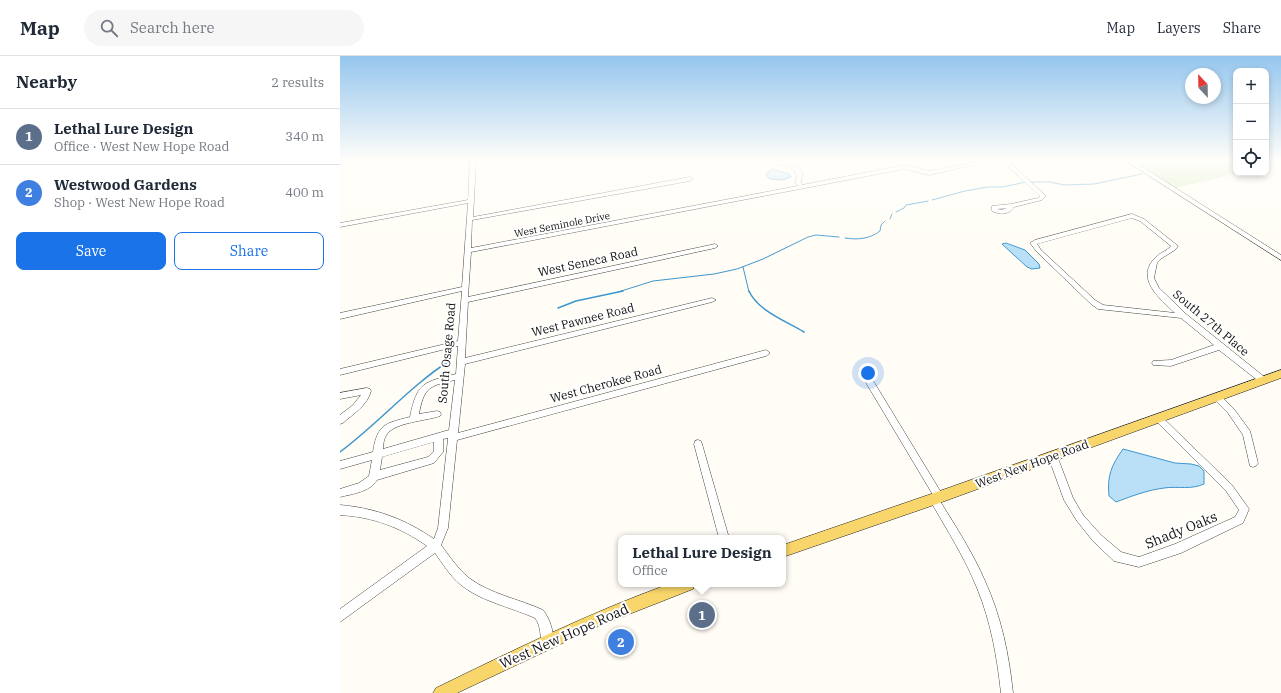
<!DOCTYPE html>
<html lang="en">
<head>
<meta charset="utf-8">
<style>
  :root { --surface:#fff; --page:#f6f6f7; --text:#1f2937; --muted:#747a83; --line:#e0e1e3; --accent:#1a73e8 }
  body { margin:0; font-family:"IBM Plex Serif",serif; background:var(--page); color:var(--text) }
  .controls { position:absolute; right:12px; top:12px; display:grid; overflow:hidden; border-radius:8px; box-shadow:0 2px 6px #0003 }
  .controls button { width:36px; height:36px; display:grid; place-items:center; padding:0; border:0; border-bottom:1px solid var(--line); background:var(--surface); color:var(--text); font:20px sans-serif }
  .compass { position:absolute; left:845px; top:12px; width:36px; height:36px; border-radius:50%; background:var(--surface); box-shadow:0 2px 6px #0003; rotate:338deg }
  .you { position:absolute; left:528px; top:317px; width:14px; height:14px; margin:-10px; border:3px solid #fff; border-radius:50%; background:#1a73e8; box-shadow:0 0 0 6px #1a73e833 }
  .badge { display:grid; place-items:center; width:26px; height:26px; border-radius:50%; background:var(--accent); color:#fff; font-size:13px; font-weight:700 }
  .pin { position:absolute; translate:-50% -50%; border:2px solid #fff; box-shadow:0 1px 4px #0006 }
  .popup { position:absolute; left:278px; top:479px; width:168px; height:52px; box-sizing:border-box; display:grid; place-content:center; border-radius:8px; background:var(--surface); filter:drop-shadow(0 1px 3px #0005); font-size:13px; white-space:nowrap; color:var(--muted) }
  .popup b { font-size:15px; color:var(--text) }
  .popup::after { content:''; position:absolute; left:50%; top:100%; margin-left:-8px; border:8px solid transparent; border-top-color:var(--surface) }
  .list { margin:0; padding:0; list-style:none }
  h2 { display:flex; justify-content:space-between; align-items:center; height:52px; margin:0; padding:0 16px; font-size:17px }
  h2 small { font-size:13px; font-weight:400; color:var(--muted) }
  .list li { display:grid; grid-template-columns:26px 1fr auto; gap:12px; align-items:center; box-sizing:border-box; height:56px; padding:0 16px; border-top:1px solid var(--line) }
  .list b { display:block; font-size:15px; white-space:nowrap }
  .list p { margin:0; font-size:13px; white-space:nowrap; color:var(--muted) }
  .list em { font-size:13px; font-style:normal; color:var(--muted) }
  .actions { display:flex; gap:8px; padding:12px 16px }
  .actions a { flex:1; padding:9px 0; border:1px solid var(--accent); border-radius:8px; text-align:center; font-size:14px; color:var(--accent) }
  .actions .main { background:var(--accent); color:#fff }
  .icon { flex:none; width:22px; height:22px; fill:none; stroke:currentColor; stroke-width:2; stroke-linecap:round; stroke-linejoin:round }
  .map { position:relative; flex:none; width:941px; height:637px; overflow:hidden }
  header { display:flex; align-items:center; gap:24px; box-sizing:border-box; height:56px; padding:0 20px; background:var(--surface); border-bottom:1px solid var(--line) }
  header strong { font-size:19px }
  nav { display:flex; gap:22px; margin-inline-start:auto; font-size:14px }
  .search { width:280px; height:36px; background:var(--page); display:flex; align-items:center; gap:10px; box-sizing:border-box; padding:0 14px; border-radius:22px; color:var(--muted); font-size:15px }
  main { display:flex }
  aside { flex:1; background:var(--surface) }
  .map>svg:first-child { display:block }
  .green { fill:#d5ebbd }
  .water { fill:#b9e0f7; stroke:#3f96cf }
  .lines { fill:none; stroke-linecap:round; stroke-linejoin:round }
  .stream-far1 { stroke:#3f96cf; stroke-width:1 }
  .stream { stroke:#3f96cf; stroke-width:1.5 }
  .minor-casing { stroke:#444; stroke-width:1 }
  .major-casing { stroke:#222; stroke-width:1 }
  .minor { fill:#fff; fill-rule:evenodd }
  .major { fill:#f9d66b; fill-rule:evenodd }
  .labels { text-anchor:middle; stroke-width:4; stroke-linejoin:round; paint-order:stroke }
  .far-street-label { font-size:10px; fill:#111; stroke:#fff }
  .street-label { font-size:12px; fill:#111; stroke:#fff }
  .near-street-label { font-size:14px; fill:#111; stroke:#fff }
</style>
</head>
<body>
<header>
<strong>Map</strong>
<div class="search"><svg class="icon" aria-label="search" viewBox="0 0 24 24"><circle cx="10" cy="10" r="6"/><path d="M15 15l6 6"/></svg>Search here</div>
<nav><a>Map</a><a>Layers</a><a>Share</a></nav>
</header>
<main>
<aside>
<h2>Nearby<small>2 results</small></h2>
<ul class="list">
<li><span class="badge" style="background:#5c6f8a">1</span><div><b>Lethal Lure Design</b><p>Office · West New Hope Road</p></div><em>340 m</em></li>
<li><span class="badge" style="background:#3f7fe0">2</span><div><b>Westwood Gardens</b><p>Shop · West New Hope Road</p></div><em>400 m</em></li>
</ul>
<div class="actions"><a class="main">Save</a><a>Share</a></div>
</aside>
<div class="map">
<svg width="941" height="637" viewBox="0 0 941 637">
  <rect width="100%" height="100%" fill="#fffdf5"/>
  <path class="green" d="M793 105H896V117H899L835 132Z"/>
  <path class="water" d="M432 113 449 118 451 121 442 124 430 123 426 119 428 116Z
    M666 187 685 194 699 208 700 212 692 213 687 211 662 188Z
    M783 393 835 407 851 408 859 410 864 415V428C851 434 838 430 824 432 808 434 792 440 776 446L769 440C767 420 771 410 783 393Z"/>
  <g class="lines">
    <path class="stream-far1" d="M691 126H710L724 129 754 128 802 118
      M592 144 625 135 648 131H662L686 126
      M556 156 564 152 566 149 588 145
      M550 163 552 158
      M505 182C517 184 530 183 540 175L541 169 545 165
      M403 211 409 236
      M278 236 313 225 374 218 397 213 423 203 468 181 476 179 499 181"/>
    <path class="stream" d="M409 235C418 255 446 265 464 276
      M218 252 236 245 283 235
      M0 396C38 368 69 331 109 305"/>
    <defs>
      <path id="minor" d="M130 105H136L133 161 350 121 353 123 350 125 132 164 131 192 458 130 455 126 457 121 455 115 447 110 433 107V105C442 105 458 107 462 117 463 121 460 124 462 129L565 109 589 115 641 105H652L589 119 565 113 559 114 131 196 128 241 375 188 378 190 375 192 128 246 125 302 372 242 376 244 372 246 125 308 118 377 426 294 430 297 426 300 117 384 108 472 101 489C110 501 118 513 129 522 150 538 179 543 203 554 210 563 216 579 211 590L207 592 203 590C199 580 202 571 195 562 171 551 142 546 121 529 110 520 103 508 95 497L0 566V553L87 490C60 471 33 461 0 459V449C35 452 65 463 94 483L98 472 108 383V382L103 383V396L94 407 37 424C30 436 12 438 0 441V433L19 427 29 420 32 404 0 413V405L33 396C37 368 46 367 70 361 77 326 84 326 116 318L118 290 0 319V313L118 285 122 235 0 263V257L122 231 128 147 0 171V167L128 144ZM115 324 109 374 43 393C43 388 44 382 47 378 56 366 86 365 100 360L101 358 100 356 97 355 79 358C84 331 89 330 115 324ZM94 386V395L88 401 40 414 42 401Z
        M662 105H668L705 139V141L702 144 674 151C669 159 660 159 652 155V150L671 148 698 142 700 140ZM667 152 662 154 657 153Z
        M786 105H793L941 199V204Z
        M792 158 804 163 838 190 835 194 822 202 817 207 814 222 819 232 846 258 927 323 928 325 927 327H921L879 294 831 310 813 309 812 307 813 305 831 304 874 289 841 262 758 253 751 248 697 196 690 187 695 184ZM792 162 800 165 831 190C827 195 821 196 816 201 794 222 820 243 835 257L763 249 755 244 701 194 697 188Z
        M523 312 526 313 602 438 604 441 600 445C616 471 633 497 645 525 661 560 669 598 673 637H661C657 601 651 566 637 532 625 502 607 474 591 446L589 443 591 440 593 439 519 315Z
        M27 332 30 333 31 335C27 350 14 357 3 367L0 368V359L13 349 21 339 0 343V337Z
        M877 338 880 339 894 353 910 375 918 407 916 410 913 411 910 410 903 379 888 357 874 343 873 341 874 339Z
        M819 359 822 361 892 429 909 453 903 467 841 497 799 511 778 506 774 505 753 485 737 465 724 444 708 400 710 397 713 396 716 397 733 442 743 459 761 479 781 496 799 501 835 488 895 461 899 454 886 435 816 365 815 363 816 361Z
        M358 384 361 385 362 388 389 482H379L354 388 355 385Z"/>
      <path id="major" d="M941 314V322L594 449 443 501V489L594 437Z
        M329 528H355L353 533 259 570 117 637H93L96 632C172 595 249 557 329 528Z"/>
    </defs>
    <use href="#minor" class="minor-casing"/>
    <use href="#major" class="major-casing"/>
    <use href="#minor" class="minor"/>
    <use href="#major" class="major"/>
  </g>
  <linearGradient id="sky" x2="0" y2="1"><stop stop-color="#95c6ee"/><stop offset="0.54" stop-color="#fffefa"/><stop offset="1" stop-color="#fffefa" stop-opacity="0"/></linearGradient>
  <rect width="941" height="194" fill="url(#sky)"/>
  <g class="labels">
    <g class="far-street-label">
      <text transform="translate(222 168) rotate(-11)" y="4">West Seminole Drive</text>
    </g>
    <g class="street-label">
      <text transform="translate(248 206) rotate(-12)" y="4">West Seneca Road</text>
      <text transform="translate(243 264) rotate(-14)" y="4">West Pawnee Road</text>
      <text transform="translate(871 267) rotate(40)" y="4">South 27th Place</text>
      <text transform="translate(107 297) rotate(-85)" y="4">South Osage Road</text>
      <text transform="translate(266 328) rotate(-15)" y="4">West Cherokee Road</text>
      <text transform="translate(692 408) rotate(-20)" y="4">West New Hope Road</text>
    </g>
    <g class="near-street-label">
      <text transform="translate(841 474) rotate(-22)" y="5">Shady Oaks</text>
      <text transform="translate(224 580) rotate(-24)" y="5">West New Hope Road</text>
    </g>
  </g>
</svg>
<div class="controls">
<button>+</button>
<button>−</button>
<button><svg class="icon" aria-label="locate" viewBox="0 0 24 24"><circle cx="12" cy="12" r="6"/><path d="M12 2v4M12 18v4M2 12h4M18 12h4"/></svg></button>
</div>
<svg class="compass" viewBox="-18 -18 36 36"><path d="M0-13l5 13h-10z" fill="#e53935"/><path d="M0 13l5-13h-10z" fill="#747a83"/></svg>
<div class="you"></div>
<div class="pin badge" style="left:362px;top:559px;background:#5c6f8a">1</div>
<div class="popup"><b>Lethal Lure Design</b>Office</div>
<div class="pin badge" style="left:281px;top:586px;background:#3f7fe0">2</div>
</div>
</main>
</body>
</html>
